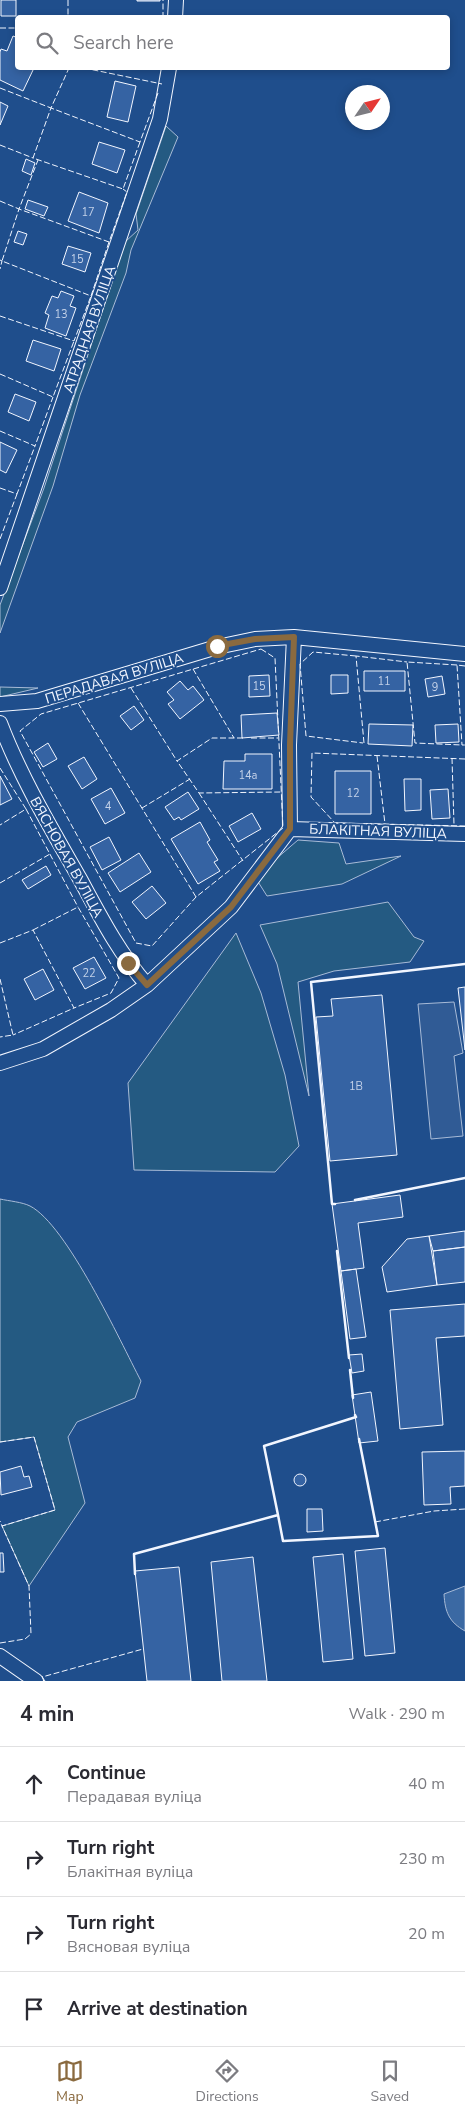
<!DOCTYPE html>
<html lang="en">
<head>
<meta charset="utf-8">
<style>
  :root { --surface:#fff; --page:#f2f2f3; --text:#2b2b33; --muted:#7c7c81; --line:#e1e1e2; --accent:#8a6a3f }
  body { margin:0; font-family:"Nunito Sans",sans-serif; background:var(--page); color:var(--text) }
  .compass { position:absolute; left:345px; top:85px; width:45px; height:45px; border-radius:50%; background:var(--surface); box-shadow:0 2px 8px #0003; rotate:55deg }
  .stop { position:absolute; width:15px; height:15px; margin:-11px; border:4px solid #8a6a3f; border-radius:50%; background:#fff }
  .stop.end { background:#8a6a3f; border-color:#fff; box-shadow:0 1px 5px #0008 }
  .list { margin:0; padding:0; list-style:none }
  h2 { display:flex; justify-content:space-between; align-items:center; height:65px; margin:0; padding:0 20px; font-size:21px }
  h2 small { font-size:16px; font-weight:400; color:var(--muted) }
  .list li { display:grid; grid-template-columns:32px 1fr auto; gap:15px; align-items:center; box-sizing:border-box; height:75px; padding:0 20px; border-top:1px solid var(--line) }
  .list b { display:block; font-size:19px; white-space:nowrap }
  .list p { margin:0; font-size:16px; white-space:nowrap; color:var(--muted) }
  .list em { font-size:16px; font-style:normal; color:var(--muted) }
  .icon { flex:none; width:28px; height:28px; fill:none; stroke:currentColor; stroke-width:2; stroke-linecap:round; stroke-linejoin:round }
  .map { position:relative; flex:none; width:465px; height:1681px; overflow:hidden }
  .search { position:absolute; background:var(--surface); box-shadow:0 2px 8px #0003; left:15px; right:15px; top:15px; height:55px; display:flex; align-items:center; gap:12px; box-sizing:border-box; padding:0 18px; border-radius:5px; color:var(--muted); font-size:19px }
  .sheet { height:365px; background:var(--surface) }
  nav { display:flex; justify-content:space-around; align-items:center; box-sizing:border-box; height:70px; border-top:1px solid var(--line); background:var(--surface); font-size:14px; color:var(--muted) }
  nav a { display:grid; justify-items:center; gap:2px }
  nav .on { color:var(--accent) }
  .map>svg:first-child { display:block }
  .green { fill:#245a82; stroke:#a8bbd7 }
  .parking { fill:#305b95; stroke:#a8bbd7 }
  .water { fill:#3b69a3; stroke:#a8bbd7 }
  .building { fill:#3563a3; stroke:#f2f6ff }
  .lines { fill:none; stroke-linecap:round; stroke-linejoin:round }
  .minor-casing { stroke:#f2f6ff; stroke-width:16 }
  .minor { stroke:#1f4e8c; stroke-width:14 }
  .fence { stroke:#f2f6ff; stroke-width:1; stroke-dasharray:6 2.5; stroke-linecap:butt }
  .wall { stroke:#f2f6ff; stroke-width:2.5 }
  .route { stroke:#8a6a3f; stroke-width:6 }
  .labels { text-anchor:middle; stroke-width:4; stroke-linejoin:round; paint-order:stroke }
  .number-label { font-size:11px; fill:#c3d1e8 }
  .street-label { font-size:14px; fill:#f2f6ff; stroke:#1f4e8c }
</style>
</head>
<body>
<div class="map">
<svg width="465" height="1681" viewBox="0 0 465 1681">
  <rect width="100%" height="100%" fill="#1f4e8c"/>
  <path class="green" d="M166 126 178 137 131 250 126 273 80 395 53 486 0 633V605L44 488 125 242 138 230 136 214Z
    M0 687 38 688 0 697Z
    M298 840 339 843 346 864 401 856 342 884 267 896 255 877Z
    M388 902 414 937 424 941 410 962 334 971 298 982 309 1096 277 964 260 925Z
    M236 933 261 993 285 1075 299 1146 275 1172 134 1170 128 1083Z
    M0 1199C9 1201 22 1202 30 1206 67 1225 120 1341 141 1381L135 1398 77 1422 68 1437 85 1503 29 1586 2 1526 55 1510 34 1437 0 1442Z"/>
  <path class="parking" d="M454 1002 463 1053 454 1056 463 1136 431 1139 418 1004Z"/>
  <path class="water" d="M465 1586V1631C449 1622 445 1612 444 1594Z"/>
  <path class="building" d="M1 0H16V16H1Z
    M137 0H160V1H137Z
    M13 36 18 38V68H34L23 91 0 80V52L1 49 7 51Z
    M115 81 136 86 128 122 107 117Z
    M0 102 8 106 0 125Z
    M99 142 125 150 117 173 92 164Z
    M26 159 35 163 31 175 22 171Z
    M79 192 108 203 99 233 68 221Z
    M28 200 48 207 44 216 25 209Z
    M18 231 27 234 23 245 14 242Z
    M68 246 91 253 85 272 62 264Z
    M61 291 74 296 70 306 76 308 66 336 45 328 49 315 45 313 52 296 58 298Z
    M33 340 61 349 54 371 26 361Z
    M15 394 36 402 29 421 8 412Z
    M0 442 17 450 6 473 0 470Z
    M364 671H405V691H364Z
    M269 675 270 696 249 697V676Z
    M331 675H348V693L331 694Z
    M442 676 445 694 428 697 425 679Z
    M180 681 188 690 193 686 204 700 180 719 168 704 174 700 167 692Z
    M134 706 144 720 131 730 120 716Z
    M277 713 279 735 242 738 241 715Z
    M369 724 413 725 412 746 368 744Z
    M458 724 459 742 436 743 435 725Z
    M48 743 57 759 43 767 34 752Z
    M245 754H272V789H223L224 761H245Z
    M84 757 97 779 82 789 68 766Z
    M335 771H371V814H335Z
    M0 776 12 799 0 805Z
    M404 779H421V810L405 811Z
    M111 788 125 813 105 824 91 799Z
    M448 789 450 818 432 819 430 790Z
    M188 792 199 809 181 820 179 817 174 820 165 807Z
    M252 813 261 829 238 842 229 826Z
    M200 822 210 840 207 842 218 860 214 862 220 871 198 884 171 839Z
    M109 837 121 860 102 870 90 847Z
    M139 853 151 872 120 892 108 873Z
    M46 866 51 875 28 889 22 880Z
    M152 886 166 903 146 919 132 902Z
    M94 957 106 978 85 989 73 968Z
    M43 969 54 990 35 1000 24 979Z
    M465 987V1050L458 988Z
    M382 995 397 1155 330 1161 316 1017 333 1016 331 999Z
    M400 1195 403 1217 358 1223 364 1268 341 1271 332 1204Z
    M465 1231V1247L433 1251 429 1236Z
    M429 1236 437 1285 387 1292 382 1267 407 1239Z
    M465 1247V1282L437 1285 433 1251Z
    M356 1269 366 1337 350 1339 341 1271Z
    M465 1304V1336L436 1338 443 1425 400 1429 390 1310Z
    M362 1354 364 1371 352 1373 349 1355Z
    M371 1392 378 1441 359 1443 352 1395Z
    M465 1451V1486L450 1487 451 1504 424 1505 422 1452Z
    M21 1466 24 1477 29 1476 32 1487 1 1495 0 1472Z
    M294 1480a6 6 0 1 1 12 0a6 6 0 1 1-12 0Z
    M307 1509H322L323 1531 307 1532Z
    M385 1548 395 1653 365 1656 355 1551Z
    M0 1553H3L4 1572H0Z
    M343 1554 353 1659 323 1662 313 1557Z
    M253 1557 267 1681H222L211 1562Z
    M179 1567 191 1681H147L135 1571Z"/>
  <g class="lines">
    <defs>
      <path id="minor" d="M175 18 176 0
        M0 588 160 119 169 68
        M0 704 37 701 217 647 255 639 294 637 465 654
        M0 723C21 778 51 828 80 879 100 916 119 953 147 985
        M290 829 465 834
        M0 1063 43 1049 111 1010 147 985 231 907 290 829 289 745 294 637
        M0 1656 36 1681"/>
    </defs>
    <use href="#minor" class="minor-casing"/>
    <use href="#minor" class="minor"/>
    <path class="fence" d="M68 0V17L103 18
      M163 18V0
      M0 28H18
      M84 68 162 84
      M0 88 51 108 69 68
      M140 142 123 189 33 158 51 108 140 142 158 93
      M0 145 33 158
      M0 201 19 209 38 160
      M109 242 91 296 2 261 19 209 109 242 127 192 123 189
      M0 260 2 261 0 269
      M0 316 74 341 91 296
      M0 374 53 397 74 341
      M0 431 35 446 53 397
      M0 488 17 494 35 446
      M0 539 17 494
      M261 649 275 658 283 828 196 897 152 946 136 943 20 731 41 714Z
      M356 656 313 652 300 664 306 736 363 743
      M457 665 407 662 415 743 462 745
      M465 666 457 665 462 745H465
      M193 669 234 738
      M131 688 177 761
      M78 703 196 897
      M243 738H212L177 761 199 793 281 792
      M251 738H278
      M364 743 356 656 407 662
      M377 756 385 824
      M452 758 454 825
      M465 759 312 753 311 797 335 823 465 826
      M0 768 26 809 0 825
      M199 793 243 861
      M142 808 190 779
      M26 809 78 907
      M0 883 50 854
      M33 930 78 907 119 978 111 993 74 1008
      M0 943 33 930 74 1008 13 1035
      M0 979 13 1035 0 1037
      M0 1442 34 1437 55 1510 2 1526 0 1521
      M375 1522 434 1511 465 1509
      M0 1643 25 1639 31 1634 29 1586 2 1526
      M45 1681 42 1677 143 1649"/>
    <path class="wall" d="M355 1200 465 1178
      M335 1204H332L311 982 465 964
      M337 1251 349 1358
      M350 1370 353 1398
      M278 1515 283 1541 378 1536 359 1439
      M135 1574 134 1554 278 1515 264 1446 356 1417 355 1415"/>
  </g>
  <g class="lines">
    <path class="route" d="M128 963 147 985 231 907 290 829V744L294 637 255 639 217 646"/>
  </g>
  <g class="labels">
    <g class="number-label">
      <text x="88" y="216">17</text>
      <text x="77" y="263">15</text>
      <text x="61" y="318">13</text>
      <text x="384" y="685">11</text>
      <text x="259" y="690">15</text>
      <text x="435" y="691">9</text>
      <text x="248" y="779">14а</text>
      <text x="353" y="797">12</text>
      <text x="108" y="810">4</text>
      <text x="89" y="977">22</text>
      <text x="356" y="1090">1В</text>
    </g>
    <g class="street-label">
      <text transform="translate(89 329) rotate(-71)" y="5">АТРАДНАЯ ВУЛІЦА</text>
      <text transform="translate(114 678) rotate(-17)" y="5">ПЕРАДАВАЯ ВУЛІЦА</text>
      <text transform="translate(378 831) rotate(2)" y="5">БЛАКІТНАЯ ВУЛІЦА</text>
      <text transform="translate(67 857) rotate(61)" y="5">ВЯСНОВАЯ ВУЛІЦА</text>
    </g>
  </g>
</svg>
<svg class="compass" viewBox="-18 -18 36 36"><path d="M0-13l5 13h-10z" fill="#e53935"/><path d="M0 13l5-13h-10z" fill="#7c7c81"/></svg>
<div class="stop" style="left:217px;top:646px"></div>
<div class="stop end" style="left:128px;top:963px"></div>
<div class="search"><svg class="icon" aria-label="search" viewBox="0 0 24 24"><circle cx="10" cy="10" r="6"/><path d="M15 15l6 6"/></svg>Search here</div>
</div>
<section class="sheet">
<h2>4 min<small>Walk · 290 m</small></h2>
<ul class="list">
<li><svg class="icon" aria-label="ahead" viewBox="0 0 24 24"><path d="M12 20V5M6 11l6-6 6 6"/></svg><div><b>Continue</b><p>Перадавая вуліца</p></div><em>40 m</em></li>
<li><svg class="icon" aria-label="right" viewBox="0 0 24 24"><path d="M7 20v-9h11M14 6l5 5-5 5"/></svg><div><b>Turn right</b><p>Блакітная вуліца</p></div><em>230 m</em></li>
<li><svg class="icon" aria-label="right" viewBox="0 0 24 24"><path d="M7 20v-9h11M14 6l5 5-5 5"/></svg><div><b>Turn right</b><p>Вясновая вуліца</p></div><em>20 m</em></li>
<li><svg class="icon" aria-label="arrive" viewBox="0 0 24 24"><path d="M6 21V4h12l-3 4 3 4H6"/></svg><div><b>Arrive at destination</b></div></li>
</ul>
</section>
<nav>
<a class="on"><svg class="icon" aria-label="map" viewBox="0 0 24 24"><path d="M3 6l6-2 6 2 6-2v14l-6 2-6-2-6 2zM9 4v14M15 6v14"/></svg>Map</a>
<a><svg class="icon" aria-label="directions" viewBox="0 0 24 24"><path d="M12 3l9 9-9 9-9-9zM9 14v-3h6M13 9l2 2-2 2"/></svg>Directions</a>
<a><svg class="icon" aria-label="saved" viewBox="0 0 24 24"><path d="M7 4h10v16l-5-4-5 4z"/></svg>Saved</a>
</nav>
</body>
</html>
